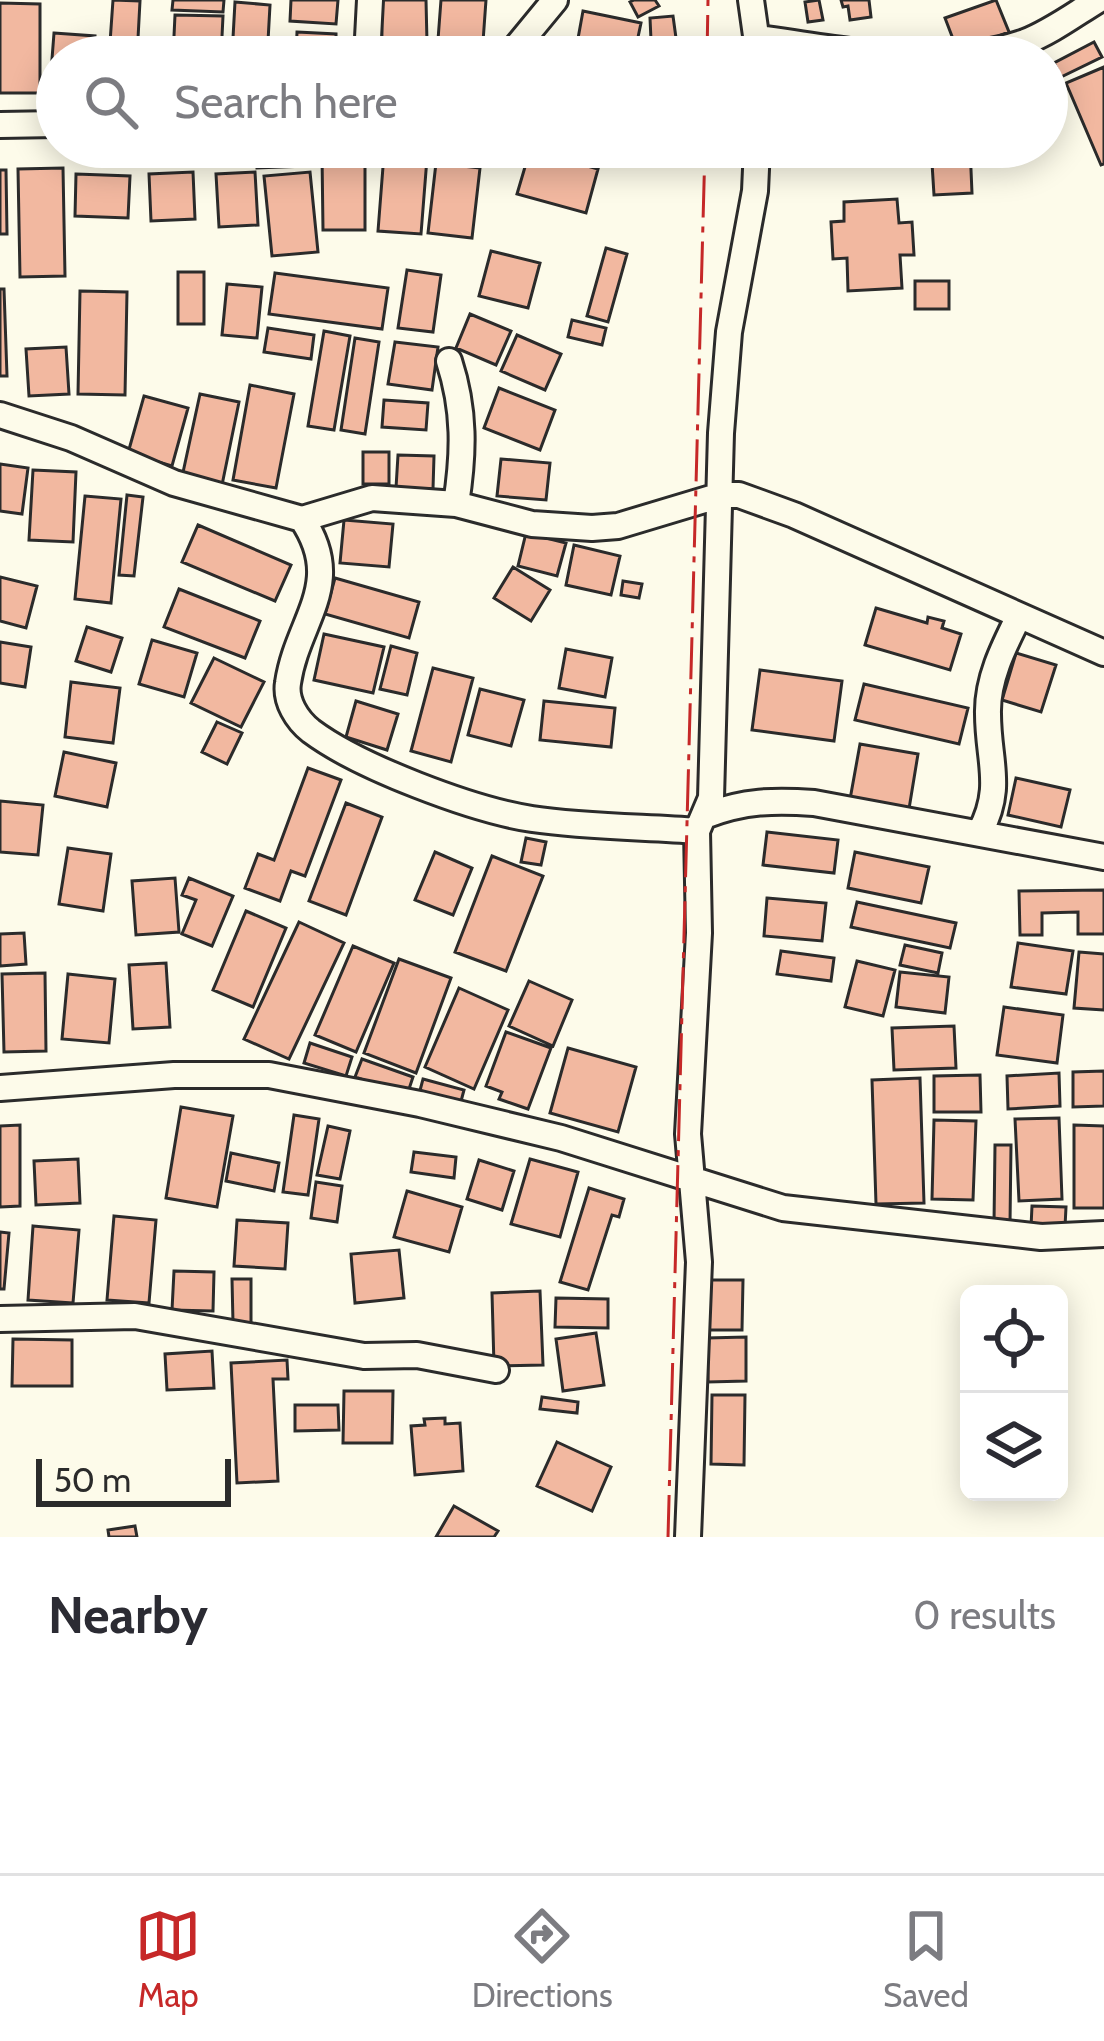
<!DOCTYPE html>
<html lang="en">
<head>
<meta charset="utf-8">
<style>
  :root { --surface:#fff; --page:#f2f2f3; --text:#2b2b33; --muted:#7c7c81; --line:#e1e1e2; --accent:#c62828 }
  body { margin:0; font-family:Cabin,sans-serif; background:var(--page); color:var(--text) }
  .controls { position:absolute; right:36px; bottom:36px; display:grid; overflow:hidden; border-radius:18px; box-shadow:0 6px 30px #0003 }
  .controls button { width:108px; height:108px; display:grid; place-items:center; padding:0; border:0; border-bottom:3px solid var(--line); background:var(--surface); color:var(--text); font:60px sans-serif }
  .scale { position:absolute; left:36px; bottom:30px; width:195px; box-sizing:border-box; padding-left:12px; border:6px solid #2b2b2b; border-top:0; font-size:33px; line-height:42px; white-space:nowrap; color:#2b2b2b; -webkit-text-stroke:9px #fdfbea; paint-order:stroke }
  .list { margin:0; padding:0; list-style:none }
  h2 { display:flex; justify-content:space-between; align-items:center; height:156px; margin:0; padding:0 48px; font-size:51px }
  h2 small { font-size:39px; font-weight:400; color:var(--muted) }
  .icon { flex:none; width:66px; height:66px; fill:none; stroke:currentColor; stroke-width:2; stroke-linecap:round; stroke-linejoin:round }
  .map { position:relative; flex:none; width:1104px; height:1537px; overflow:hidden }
  .search { position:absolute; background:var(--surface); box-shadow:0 6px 30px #0003; left:36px; right:36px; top:36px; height:132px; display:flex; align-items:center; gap:30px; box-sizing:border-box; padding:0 42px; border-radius:66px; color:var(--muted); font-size:45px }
  .sheet { height:336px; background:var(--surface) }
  nav { display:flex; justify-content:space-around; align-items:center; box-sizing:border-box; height:168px; border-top:3px solid var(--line); background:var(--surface); font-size:33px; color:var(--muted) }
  nav a { display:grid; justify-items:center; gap:6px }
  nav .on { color:var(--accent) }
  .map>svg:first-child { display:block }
  .building { fill:#f2b8a0; stroke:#2b2b2b; stroke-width:3 }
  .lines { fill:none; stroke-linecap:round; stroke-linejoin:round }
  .minor-casing { stroke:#2b2b2b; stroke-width:30 }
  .minor { stroke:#fdfbea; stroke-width:24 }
  .power { stroke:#c62828; stroke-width:3; stroke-dasharray:42 9 6 9; stroke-linecap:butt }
</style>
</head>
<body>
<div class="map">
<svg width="1104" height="1537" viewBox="0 0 1104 1537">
  <rect width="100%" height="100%" fill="#fdfbea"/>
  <path class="building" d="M113 0 140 1 137 57H109Z
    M173 0H224L223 12 172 10Z
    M291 0H338L336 24 290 21Z
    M381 0H426L427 43 382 44Z
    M441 0H486L482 56 437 53Z
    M634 0H655L659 6 638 17 630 2Z
    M819 0 823 20 808 22 805 2Z
    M841 0H869L871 17 850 20 848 6 843 7Z
    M996 0 1009 32 958 52 945 18Z
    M235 2 270 5 268 41 233 38Z
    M0 3 40 4V93H0Z
    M583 11 641 23 634 56 577 44Z
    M175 15 223 16 221 57H173Z
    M673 16 676 38 651 40 650 18Z
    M297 32 336 34V57H296Z
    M54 33 95 36 94 57H57V85H50Z
    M1094 42 1102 57 1061 77 1054 63Z
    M551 43 604 57H547Z
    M1104 67V164L1101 165 1066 83Z
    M931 147H970L972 193 934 195Z
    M306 148V166L257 168 256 150Z
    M530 150 598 169 586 213 517 194Z
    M322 154H365V230H323Z
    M384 154 427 158 421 234 378 231Z
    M436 163 480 168 472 238 428 233Z
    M63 168 65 276 20 277 18 169Z
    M0 170H6L7 234H0Z
    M193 172 195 219 151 221 149 174Z
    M255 172 258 225 219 227 216 174Z
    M310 172 318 252 272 256 264 176Z
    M76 174 130 176 128 218 75 216Z
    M897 199 899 223 912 222 914 255H900L902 288 848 291 847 258 833 259 831 222 844 221V202Z
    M606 248 627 254 608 322 587 316Z
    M491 251 540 263 528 308 479 296Z
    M407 270 441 275 433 332 398 328Z
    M178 272H204V324H178Z
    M275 273 388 288 382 329 269 314Z
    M915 281H949V309H915Z
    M227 284 262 287 257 338 222 335Z
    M0 289H4L7 376H0Z
    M80 291 127 292 125 395 78 394Z
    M470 314 511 331 496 365 456 348Z
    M572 320 606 328 602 345 568 337Z
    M268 328 314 335 311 359 264 352Z
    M324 331 350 336 334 430 308 426Z
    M517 335 561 354 545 390 501 371Z
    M355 338 379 342 365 434 341 430Z
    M395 342 438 347 432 390 388 384Z
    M66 347 69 394 29 396 26 349Z
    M250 385 294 394 276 488 233 480Z
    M499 388 555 410 540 450 484 428Z
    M200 394 239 402 222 485 182 477Z
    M144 396 188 408 172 466 128 453Z
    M384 400 428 403 426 430 382 427Z
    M363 452H389V484H363Z
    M398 455 434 456 433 489 396 488Z
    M501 459 550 463 546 500 497 496Z
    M0 464 28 468 22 514 0 511Z
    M33 470 76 472 73 542 29 540Z
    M127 495 143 497 134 576 119 575Z
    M85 496 121 499 111 603 75 599Z
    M344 520 393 524 389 567 340 563Z
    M198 525 291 565 275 601 182 562Z
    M526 533 566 543 557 576 518 566Z
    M574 545 620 556 611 595 566 585Z
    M513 567 550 590 531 621 494 598Z
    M0 577 37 586 26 628 0 621Z
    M335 578 419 602 409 638 325 614Z
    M623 581 642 584 639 598 621 595Z
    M179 589 260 621 245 658 164 627Z
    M876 608 927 623 928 617 944 621 942 628 961 634 950 670 865 645Z
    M87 627 122 638 111 672 76 661Z
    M324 634 384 647 373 693 314 680Z
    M152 640 197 653 184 697 139 684Z
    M0 642 31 647 25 687 0 683Z
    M391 646 417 653 407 695 380 689Z
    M566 649 612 658 605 697 559 688Z
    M1016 653 1056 665 1041 712 1002 700Z
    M214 658 264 682 241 727 191 703Z
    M433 668 473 678 451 762 411 751Z
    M760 670 842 681 834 741 752 730Z
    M71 682 120 688 113 743 65 737Z
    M864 684 968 708 959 744 855 720Z
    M480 689 524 700 511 746 468 735Z
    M356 701 398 714 387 750 346 737Z
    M544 701 615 708 611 747 540 740Z
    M217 722 242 733 227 764 202 752Z
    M860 744 918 754 908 815 849 805Z
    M64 752 116 763 107 807 55 796Z
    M308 768 341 780 305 876 291 871 280 901 245 888 258 854 274 860Z
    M1016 778 1070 790 1061 827 1008 815Z
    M0 801 43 805 38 855 0 852Z
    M346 803 382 817 346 915 309 901Z
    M767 832 838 840 834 873 763 865Z
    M526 838 546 842 541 865 521 862Z
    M68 848 111 854 103 911 59 904Z
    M435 852 472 868 453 915 415 900Z
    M855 852 929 867 921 903 848 888Z
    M492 856 543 876 506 971 455 952Z
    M175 878 179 932 136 935 132 881Z
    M189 878 233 896 212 946 182 934 196 900 182 895Z
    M1104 890V934H1078V912L1042 913V935H1020L1019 891Z
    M767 898 826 903 822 941 764 936Z
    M857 902 956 923 950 948 851 927Z
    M246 911 286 928 253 1007 213 990Z
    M299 922 344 943 289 1059 244 1039Z
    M24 933 26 964 0 966V934Z
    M1018 943 1073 951 1066 994 1011 987Z
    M905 945 942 953 938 973 900 965Z
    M353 946 394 963 356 1052 315 1035Z
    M781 951 834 958 831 981 777 974Z
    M1079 952 1104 954V1010L1074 1008Z
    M399 959 451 978 416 1073 364 1053Z
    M857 961 895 970 883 1016 845 1007Z
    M166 963 170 1027 133 1029 129 965Z
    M900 972 949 977 945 1013 896 1007Z
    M45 973 46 1051 4 1052 2 974Z
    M68 974 115 979 109 1043 62 1039Z
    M529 981 572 1000 553 1046 509 1026Z
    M459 988 508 1010 474 1089 425 1067Z
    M1004 1007 1063 1015 1057 1063 997 1055Z
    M954 1026 956 1068 894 1070 892 1028Z
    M506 1032 551 1048 528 1109 499 1099 502 1092 486 1086Z
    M310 1043 352 1057 346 1076 304 1063Z
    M568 1048 636 1067 618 1132 550 1113Z
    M362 1059 413 1077 407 1095 355 1077Z
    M1104 1071V1106L1073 1107V1072Z
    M1059 1073 1060 1106 1008 1109 1007 1076Z
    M980 1075 981 1112H934V1076Z
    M920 1078 924 1203 876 1204 872 1080Z
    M423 1079 464 1090 459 1109 418 1098Z
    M181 1107 233 1116 217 1207 166 1198Z
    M294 1115 319 1119 308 1195 283 1192Z
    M1059 1118 1062 1199 1019 1201 1015 1119Z
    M934 1120 976 1121 973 1200 932 1199Z
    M20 1125V1206L0 1207V1126Z
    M1074 1125 1104 1126V1208H1074Z
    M328 1126 350 1131 340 1179 317 1175Z
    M995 1145H1011L1010 1224H994Z
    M414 1152 456 1157 454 1178 411 1172Z
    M231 1153 279 1163 274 1191 226 1181Z
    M78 1159 80 1203 36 1205 34 1161Z
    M530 1159 578 1172 560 1237 511 1224Z
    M479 1160 514 1171 502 1210 467 1199Z
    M316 1182 342 1186 337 1222 311 1218Z
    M589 1188 624 1199 619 1217 612 1215 588 1290 560 1282Z
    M407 1191 462 1207 449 1252 394 1237Z
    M1032 1206 1066 1207 1065 1227H1031Z
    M114 1216 156 1220 149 1303 107 1300Z
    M237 1220 288 1223 285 1269 234 1266Z
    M33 1226 79 1230 73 1303 28 1300Z
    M0 1232 9 1233 4 1289H0Z
    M399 1250 404 1298 355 1303 351 1254Z
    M174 1271 214 1272 213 1311 172 1310Z
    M232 1279H251V1323H233Z
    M706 1280H743L742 1330H705Z
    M540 1291 543 1365 494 1366 492 1293Z
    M556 1298 608 1299V1328L555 1327Z
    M596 1333 604 1385 563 1391 556 1339Z
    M746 1337V1381L708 1382 707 1338Z
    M13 1339 72 1340V1386H12Z
    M212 1351 214 1388 167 1390 165 1354Z
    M287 1360 288 1379H273L278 1481 237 1483 231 1363Z
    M344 1391H393L392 1443H343Z
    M712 1395H745L744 1465 711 1464Z
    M542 1397 578 1402 577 1413 540 1409Z
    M295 1405H338L339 1430 295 1431Z
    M445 1418V1424L460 1423 463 1471 415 1475 411 1426 425 1425 424 1419Z
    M557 1442 611 1467 592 1511 537 1486Z
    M454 1506 498 1531 494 1537H436Z
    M135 1526 137 1537H109L108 1530Z"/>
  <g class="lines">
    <defs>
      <path id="minor" d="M751 0 759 57
        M759 38C844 50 942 71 1025 42 1051 32 1075 14 1098 0
        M367 57 370 0
        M508 57 555 0
        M0 125 57 124
        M449 361C465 410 464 453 456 504
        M0 415 71 438 174 483 302 519 372 498 456 504 532 524 592 528 618 526 721 495H739L794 515 1104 653
        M302 519C346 584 297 620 288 683 285 701 297 720 311 731 359 767 473 810 532 819 586 827 643 827 697 831
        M707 815C744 801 774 800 814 803L1104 857
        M980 832C1004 787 988 761 988 714 987 679 1004 646 1019 616
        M0 1088 174 1075H269L420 1104 561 1138 783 1208 1041 1237 1104 1234
        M0 1319 135 1316 364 1356 417 1355 496 1370
        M688 1537 699 1262 688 1134 699 933 697 831 711 798 721 433 729 332 755 191 757 147"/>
    </defs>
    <use href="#minor" class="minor-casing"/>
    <use href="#minor" class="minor"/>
    <path class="power" d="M707 57 708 0
      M668 1537 705 147"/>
  </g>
</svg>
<div class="controls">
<button><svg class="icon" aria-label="locate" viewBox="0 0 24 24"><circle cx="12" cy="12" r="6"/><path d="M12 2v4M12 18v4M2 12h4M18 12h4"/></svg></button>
<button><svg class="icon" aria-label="layers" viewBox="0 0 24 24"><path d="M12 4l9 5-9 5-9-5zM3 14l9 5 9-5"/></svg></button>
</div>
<div class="scale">50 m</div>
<div class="search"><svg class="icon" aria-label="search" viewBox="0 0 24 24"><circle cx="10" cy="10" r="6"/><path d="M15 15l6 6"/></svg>Search here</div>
</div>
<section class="sheet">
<h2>Nearby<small>0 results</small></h2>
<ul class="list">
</ul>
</section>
<nav>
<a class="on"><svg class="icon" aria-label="map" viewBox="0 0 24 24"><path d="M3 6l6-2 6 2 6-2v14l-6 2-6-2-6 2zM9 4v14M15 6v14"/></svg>Map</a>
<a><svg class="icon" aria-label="directions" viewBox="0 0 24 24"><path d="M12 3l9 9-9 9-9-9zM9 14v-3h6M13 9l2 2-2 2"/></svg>Directions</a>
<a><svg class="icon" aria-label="saved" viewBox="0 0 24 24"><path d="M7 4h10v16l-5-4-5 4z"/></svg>Saved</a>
</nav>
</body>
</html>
